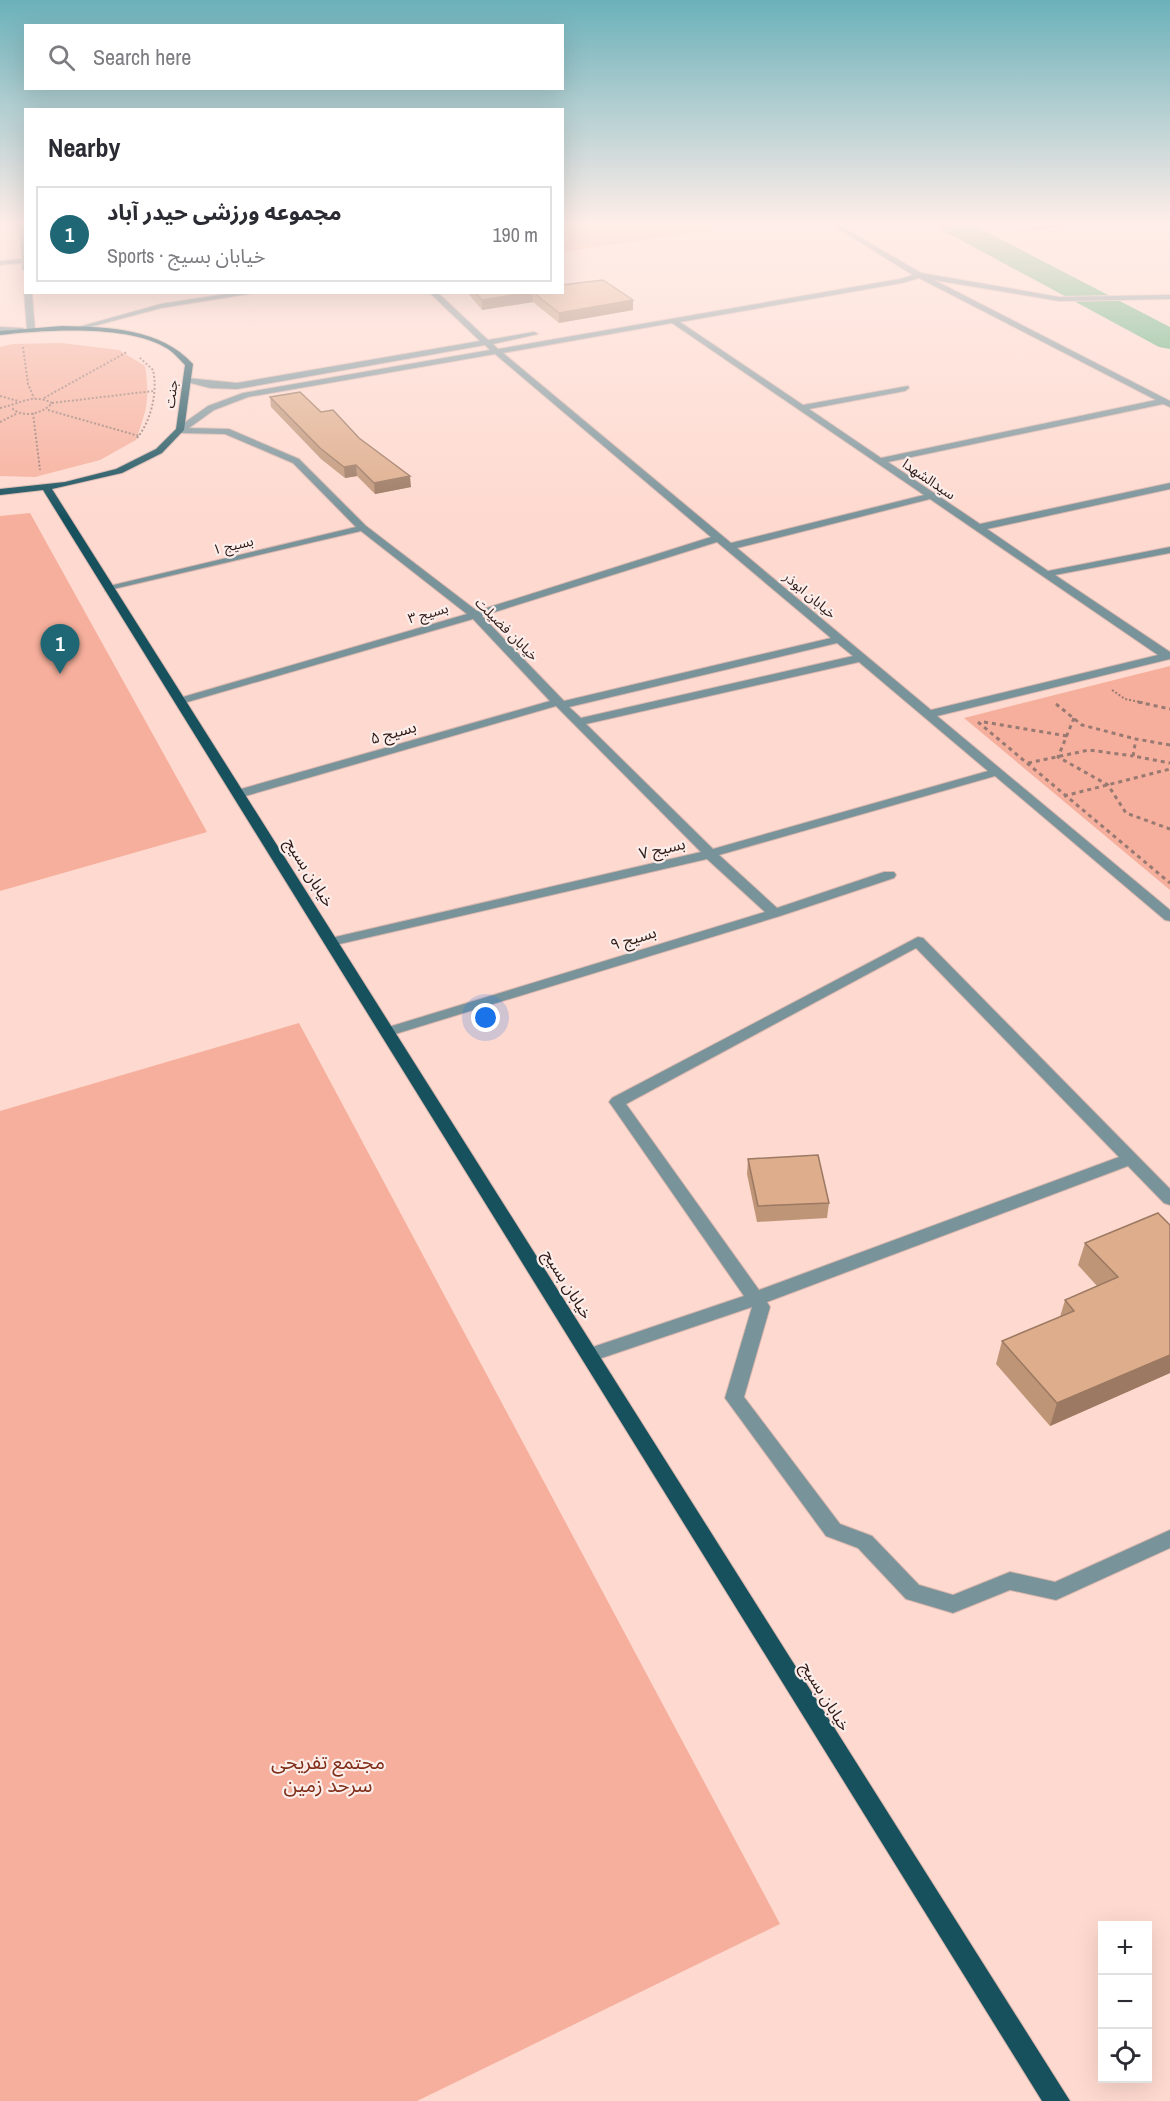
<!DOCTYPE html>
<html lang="en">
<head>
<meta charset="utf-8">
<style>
  :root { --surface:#fff; --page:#f7f7f7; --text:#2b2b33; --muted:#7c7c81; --line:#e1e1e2; --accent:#206776 }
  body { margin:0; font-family:"Archivo Narrow","Noto Sans Arabic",sans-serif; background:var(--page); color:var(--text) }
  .controls { position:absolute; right:18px; bottom:18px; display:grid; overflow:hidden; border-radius:0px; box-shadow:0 6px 24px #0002 }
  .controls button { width:54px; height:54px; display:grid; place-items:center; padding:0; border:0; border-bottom:2px solid var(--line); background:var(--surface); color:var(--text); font:30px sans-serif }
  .you { position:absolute; left:486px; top:1018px; width:21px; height:21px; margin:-15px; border:4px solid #fff; border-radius:50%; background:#1a73e8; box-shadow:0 0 0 9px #1a73e833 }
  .badge { display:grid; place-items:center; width:39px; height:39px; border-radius:50%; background:var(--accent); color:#fff; font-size:20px; font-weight:700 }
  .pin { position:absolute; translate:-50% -50px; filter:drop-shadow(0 2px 3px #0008) }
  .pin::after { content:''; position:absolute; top:32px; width:21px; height:18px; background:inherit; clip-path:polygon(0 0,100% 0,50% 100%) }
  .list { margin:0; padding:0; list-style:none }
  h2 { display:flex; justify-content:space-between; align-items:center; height:78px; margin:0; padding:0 24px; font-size:26px }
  h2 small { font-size:20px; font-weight:400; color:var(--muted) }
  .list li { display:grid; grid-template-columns:39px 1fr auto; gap:18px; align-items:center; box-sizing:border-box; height:96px; margin:0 12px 12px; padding:0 12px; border:2px solid var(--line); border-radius:0px }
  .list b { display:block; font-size:22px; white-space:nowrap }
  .list p { margin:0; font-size:20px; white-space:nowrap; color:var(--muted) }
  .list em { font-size:20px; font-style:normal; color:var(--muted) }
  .icon { flex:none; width:33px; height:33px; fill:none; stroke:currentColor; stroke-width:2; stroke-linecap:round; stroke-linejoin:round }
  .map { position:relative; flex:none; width:1170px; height:2101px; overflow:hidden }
  .search { position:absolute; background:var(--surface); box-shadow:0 6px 24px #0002; left:24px; top:24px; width:540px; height:66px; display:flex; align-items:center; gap:15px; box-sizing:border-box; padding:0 21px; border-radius:0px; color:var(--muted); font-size:22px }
  .panel { position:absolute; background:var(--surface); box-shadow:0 6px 24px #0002; left:24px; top:108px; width:540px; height:186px; border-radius:0px }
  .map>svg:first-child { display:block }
  .green { fill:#f6af9c }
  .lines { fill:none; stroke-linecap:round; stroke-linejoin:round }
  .river { fill:#50ac76; fill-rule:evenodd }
  .minor-casing { stroke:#d9b6ad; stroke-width:2 }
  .major-casing { stroke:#d9b6ad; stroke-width:2 }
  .path-far1 { stroke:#987a73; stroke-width:2; stroke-dasharray:2 2; stroke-linecap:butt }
  .path { stroke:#987a73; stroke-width:3; stroke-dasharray:4 4; stroke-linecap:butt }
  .minor { fill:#78939a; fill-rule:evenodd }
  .major { fill:#17515e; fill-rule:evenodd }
  .wall { fill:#bf9578 }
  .shaded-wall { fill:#9b7962 }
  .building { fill:#dead8c; stroke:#9b7962; stroke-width:1.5 }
  .labels { text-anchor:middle; stroke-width:4.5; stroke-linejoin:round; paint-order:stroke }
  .far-street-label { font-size:14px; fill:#2f1914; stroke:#faedea }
  .street-label { font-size:16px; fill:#2f1914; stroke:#faedea }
  .near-park-label { font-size:20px; fill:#812e19; stroke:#faedea }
</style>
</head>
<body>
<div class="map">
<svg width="1170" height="2101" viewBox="0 0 1170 2101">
  <rect width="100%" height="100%" fill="#fed9cf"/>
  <path class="green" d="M562 225H714L711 230 563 252Z
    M61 343 119 350 145 366C150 399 147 409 136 440L100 460 35 477 0 476V347L13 344Z
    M30 513 207 832 0 891V516Z
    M1170 666V890L964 718Z
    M299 1023 780 1924 417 2101H0V1111Z"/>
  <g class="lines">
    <path class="river" d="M940 225H973L1170 327V349L1159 347 944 231Z"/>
    <defs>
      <path id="minor" d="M19 225H25L26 271 22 269V263L0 265V261L22 259Z
        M839 225 921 273 1059 297 1170 295V299L1059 301 934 280 1170 401V407L1163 404 888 462 980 524 1170 483V489L987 529 1048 571 1170 547V553L1055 575 1170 652V659L937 716 1170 910V921L1165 920 995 776 719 855 777 908 884 872H894L896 875 894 878 780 916 392 1035H382L380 1032 382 1029 765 912 707 859 331 946 326 945 324 942 326 939 331 938 701 852 556 706 242 797H234L232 794 234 791 550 701 473 619 184 703H176V699L467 614 361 531 105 591V587L356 527 293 463 225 434 180 433 176 430 177 428 208 406 243 393 490 350 485 345 237 389 210 388 183 381 187 378 237 383 480 341 429 292H437L488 340 534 332 538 334 493 344 498 349 900 279 913 275 837 228ZM919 278 1156 400 881 458 809 409 905 391 909 388 908 386 803 405 680 322 902 283ZM672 323 924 495 731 543 503 353ZM495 354 711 537 477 611 366 526 299 459 229 429 189 428 214 410 248 397ZM930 499 1158 655 931 710 737 548ZM717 542 831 638 564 701 482 616ZM837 643 853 656 581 718 569 707ZM859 662 988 771 713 849 586 724Z
        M1047 225H1073L1033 230 1030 228Z
        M26 290V292H32L35 330 31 332 27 330 24 292Z
        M239 292H261L161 308 79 330 75 328 161 304Z
        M0 327 22 328 26 330 22 332 0 331Z
        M918 937 923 938 1170 1189V1205L1164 1203 1128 1166 767 1302 770 1307 744 1397 840 1524 872 1536 919 1585 953 1595 1010 1572 1055 1582 1170 1530V1548L1056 1600 1010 1590 953 1613 913 1601 906 1599 858 1548 826 1536 725 1398 752 1307 590 1362 584 1360 581 1355 584 1350 744 1296 612 1106 609 1102 612 1098ZM916 948 1119 1157 759 1290 626 1104Z"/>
      <path id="major" d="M62 326C108 327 160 328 193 364L184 430 162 453 122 473 52 489 1070 2101H1042L43 490 0 495V489L65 482 116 469 156 449 176 429 185 365C179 359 174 353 168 349 129 324 45 330 0 335V331Z"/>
    </defs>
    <use href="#minor" class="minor-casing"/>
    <use href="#major" class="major-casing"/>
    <path class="path-far1" d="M23 347 28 384 34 398
      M0 396 18 401
      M44 398 127 352
      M52 403 153 391
      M0 408C19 404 33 393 52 403 43 414 21 419 11 407
      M48 410 139 436
      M33 413 40 470
      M0 422 18 413
      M137 438C151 421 158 392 153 370L139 357
      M1112 690 1125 699 1145 703"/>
    <path class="path" d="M1138 702 1170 709
      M1056 704 1082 725 1136 739
      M1074 718 1058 757 1108 785 1126 813 1170 829
      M978 722 1170 883
      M984 722 1067 736
      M1170 745 1136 739 1133 756 1170 763
      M1028 763 1089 750 1133 756
      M1064 796 1170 769"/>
    <use href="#minor" class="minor"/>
    <use href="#major" class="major"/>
  </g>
  <path class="wall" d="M467 292H562L633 300V310L559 323 533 302 482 310Z
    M270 397 321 412 359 438 411 487 375 494 357 476 345 478 321 459 271 407Z
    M748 1159 829 1203 827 1218 757 1222 747 1174Z
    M1170 1225V1373L1050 1426 996 1364 1002 1341 1060 1317 1065 1300 1097 1286 1078 1265 1085 1243Z"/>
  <path class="shaded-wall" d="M532 292 533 302 482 310V300Z
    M633 300V310L559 323V313Z
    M356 465 357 476 345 478 344 467Z
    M410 476 411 487 375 494 374 483Z
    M1170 1355V1373L1050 1426 1057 1403Z"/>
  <path class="building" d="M603 280 633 300 559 313 533 292H562V285Z
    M475 292H531L482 300Z
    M300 392 321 412 333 410 359 438 410 476 374 483 356 465 344 467 320 448 270 397Z
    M818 1155 829 1203 758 1206 748 1159Z
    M1158 1213 1170 1225V1355L1057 1403 1002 1341 1074 1311 1065 1300 1118 1277 1085 1243Z"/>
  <linearGradient id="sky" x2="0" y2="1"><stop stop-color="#6bb1ba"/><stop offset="0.43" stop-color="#ffeee9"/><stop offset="1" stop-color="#ffeee9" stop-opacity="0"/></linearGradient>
  <rect width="1170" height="519" fill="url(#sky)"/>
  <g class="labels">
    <g class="far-street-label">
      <text transform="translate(171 394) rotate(-83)" y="5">جنت</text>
      <text transform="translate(929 479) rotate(34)" y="5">سیدالشهدا</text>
      <text transform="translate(233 545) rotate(-13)" y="5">بسیج ۱</text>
      <text transform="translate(810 595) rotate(40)" y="5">خیابان ابوذر</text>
      <text transform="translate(428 613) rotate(-16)" y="5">بسیج ۳</text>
      <text transform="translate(507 629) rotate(45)" y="5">خیابان فضیلت</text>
    </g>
    <g class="street-label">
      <text transform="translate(393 732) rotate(-16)" y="6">بسیج ۵</text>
      <text transform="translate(662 848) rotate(-13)" y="6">بسیج ۷</text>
      <text transform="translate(310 872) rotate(58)" y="6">خیابان بسیج</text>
      <text transform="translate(633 938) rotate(-17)" y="6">بسیج ۹</text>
      <text transform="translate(568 1284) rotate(58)" y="6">خیابان بسیج</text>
      <text transform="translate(826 1696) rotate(58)" y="6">خیابان بسیج</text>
    </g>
    <g class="near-park-label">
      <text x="328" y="1769">مجتمع تفریحی<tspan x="328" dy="23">سرحد زمین</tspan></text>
    </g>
  </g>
</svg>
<div class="controls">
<button>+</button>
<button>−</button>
<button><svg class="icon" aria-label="locate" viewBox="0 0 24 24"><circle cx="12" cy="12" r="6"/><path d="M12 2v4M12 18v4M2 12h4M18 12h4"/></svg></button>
</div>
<div class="you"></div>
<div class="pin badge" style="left:60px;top:674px">1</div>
<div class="search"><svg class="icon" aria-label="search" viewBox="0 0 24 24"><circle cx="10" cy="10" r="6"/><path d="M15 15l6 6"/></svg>Search here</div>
<section class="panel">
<h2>Nearby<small></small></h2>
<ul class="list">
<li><span class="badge">1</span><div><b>مجموعه ورزشی حیدر آباد</b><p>Sports · خیابان بسیج</p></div><em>190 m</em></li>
</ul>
</section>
</div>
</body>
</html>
